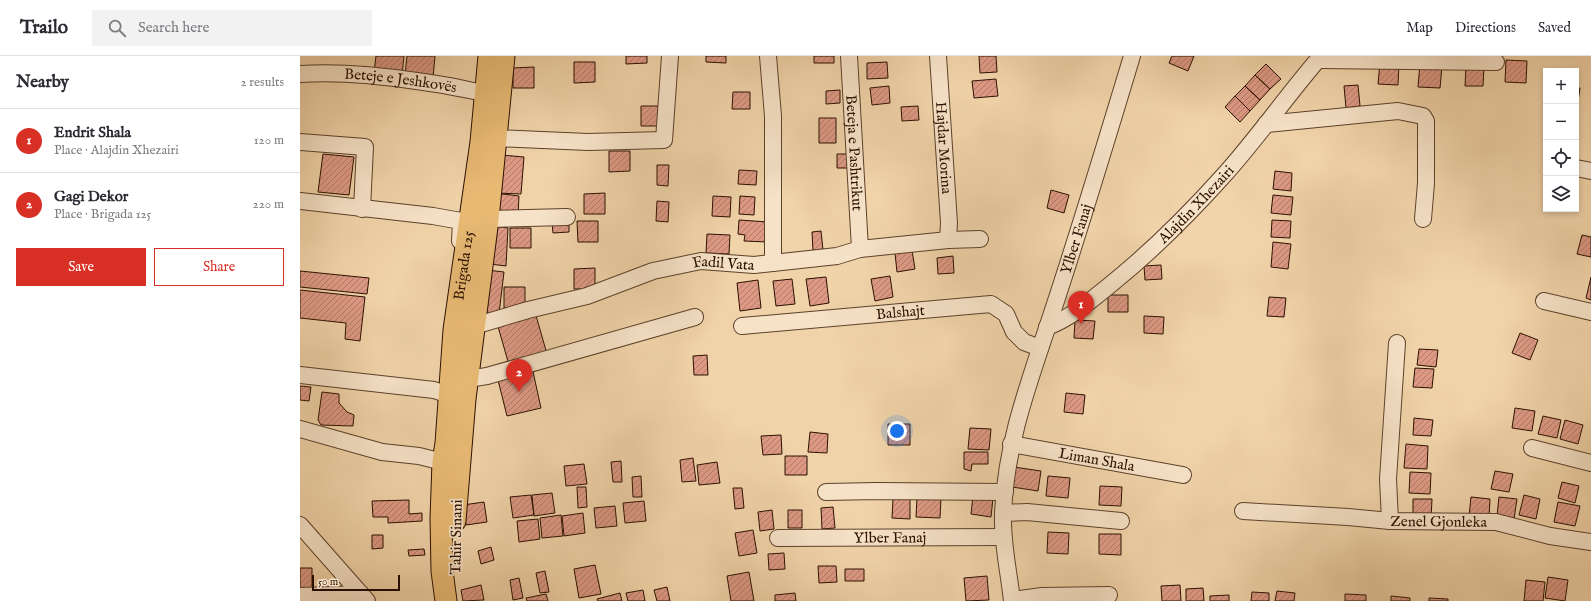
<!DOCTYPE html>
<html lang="en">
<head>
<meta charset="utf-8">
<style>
  :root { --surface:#fff; --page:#f2f2f3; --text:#2b2b33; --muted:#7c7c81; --line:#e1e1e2; --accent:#d93025 }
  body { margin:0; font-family:"IM FELL English",serif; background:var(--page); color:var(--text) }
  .controls { position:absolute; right:12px; top:12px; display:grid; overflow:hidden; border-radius:0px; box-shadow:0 2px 6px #0003 }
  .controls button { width:36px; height:36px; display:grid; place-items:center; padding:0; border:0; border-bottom:1px solid var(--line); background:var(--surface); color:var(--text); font:20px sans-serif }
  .scale { position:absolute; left:12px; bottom:10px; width:88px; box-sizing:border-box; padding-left:4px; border:2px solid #2b1000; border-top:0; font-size:11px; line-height:14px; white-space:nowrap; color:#2b1000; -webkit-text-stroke:3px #f6e2c7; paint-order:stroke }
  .you { position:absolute; left:597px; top:375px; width:14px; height:14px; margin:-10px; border:3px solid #fff; border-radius:50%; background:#1a73e8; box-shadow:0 0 0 6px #1a73e833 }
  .badge { display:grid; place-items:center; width:26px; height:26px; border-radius:50%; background:var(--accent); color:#fff; font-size:13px; font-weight:700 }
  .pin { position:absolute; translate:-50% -33px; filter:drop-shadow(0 1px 2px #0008) }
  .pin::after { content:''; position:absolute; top:21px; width:14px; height:12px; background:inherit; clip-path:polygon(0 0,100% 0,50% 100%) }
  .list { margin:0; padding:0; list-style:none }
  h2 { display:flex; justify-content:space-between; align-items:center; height:52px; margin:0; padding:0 16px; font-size:17px }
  h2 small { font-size:13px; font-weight:400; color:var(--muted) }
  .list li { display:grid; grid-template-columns:26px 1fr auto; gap:12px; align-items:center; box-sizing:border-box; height:64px; padding:0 16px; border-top:1px solid var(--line) }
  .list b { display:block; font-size:15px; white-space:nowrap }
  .list p { margin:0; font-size:13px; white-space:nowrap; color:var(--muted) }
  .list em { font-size:13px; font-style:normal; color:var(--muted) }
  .actions { display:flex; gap:8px; padding:12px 16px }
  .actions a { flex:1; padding:9px 0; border:1px solid var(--accent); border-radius:0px; text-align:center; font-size:14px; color:var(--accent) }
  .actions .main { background:var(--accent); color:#fff }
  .icon { flex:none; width:22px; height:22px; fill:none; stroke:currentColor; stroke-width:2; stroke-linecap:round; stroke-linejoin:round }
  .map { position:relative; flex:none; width:1291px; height:545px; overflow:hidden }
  header { display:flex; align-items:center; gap:24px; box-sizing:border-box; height:56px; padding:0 20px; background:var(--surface); border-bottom:1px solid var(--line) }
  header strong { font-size:19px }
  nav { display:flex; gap:22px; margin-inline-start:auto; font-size:14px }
  .search { width:280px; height:36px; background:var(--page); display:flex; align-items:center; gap:10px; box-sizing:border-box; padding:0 14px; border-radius:0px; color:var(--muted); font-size:15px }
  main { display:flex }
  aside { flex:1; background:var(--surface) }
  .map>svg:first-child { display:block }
  .building { fill:url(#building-hatch); stroke:#2b1000 }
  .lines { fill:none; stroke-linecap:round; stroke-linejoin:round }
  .minor-casing { stroke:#5c412a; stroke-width:18 }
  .major-casing { stroke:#2b1000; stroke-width:23 }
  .minor { stroke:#f6e2c7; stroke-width:16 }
  .major { stroke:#e8ba74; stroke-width:21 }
  .labels { text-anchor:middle; stroke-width:3.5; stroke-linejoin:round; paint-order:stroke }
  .street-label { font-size:15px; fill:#2b1000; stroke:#f6e2c7 }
</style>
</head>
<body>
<header>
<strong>Trailo</strong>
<div class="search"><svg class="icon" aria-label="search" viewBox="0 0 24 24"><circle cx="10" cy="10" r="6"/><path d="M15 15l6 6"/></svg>Search here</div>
<nav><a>Map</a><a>Directions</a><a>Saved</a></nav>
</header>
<main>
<aside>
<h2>Nearby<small>2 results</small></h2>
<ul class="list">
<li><span class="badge">1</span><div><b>Endrit Shala</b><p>Place · Alajdin Xhezairi</p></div><em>120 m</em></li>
<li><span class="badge">2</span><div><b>Gagi Dekor</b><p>Place · Brigada 125</p></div><em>220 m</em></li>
</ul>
<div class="actions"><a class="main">Save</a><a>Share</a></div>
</aside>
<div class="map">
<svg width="1291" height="545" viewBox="0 0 1291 545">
  <defs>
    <pattern id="building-hatch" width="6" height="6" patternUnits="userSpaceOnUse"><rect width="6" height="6" fill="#dd9984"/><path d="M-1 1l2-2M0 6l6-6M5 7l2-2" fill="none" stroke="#b37b6a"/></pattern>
  </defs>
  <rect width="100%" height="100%" fill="#f1d3a9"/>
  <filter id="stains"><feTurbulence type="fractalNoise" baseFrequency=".005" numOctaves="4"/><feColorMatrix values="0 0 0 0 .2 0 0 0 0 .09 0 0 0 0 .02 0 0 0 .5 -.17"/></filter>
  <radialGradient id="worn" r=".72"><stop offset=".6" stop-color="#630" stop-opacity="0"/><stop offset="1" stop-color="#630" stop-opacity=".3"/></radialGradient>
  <path class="building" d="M76 0H104L102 19 74 16Z
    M107 0H135L133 22 105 19Z
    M326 0H347V7L326 8Z
    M406 0H426V7L406 6Z
    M514 0H534V7H514Z
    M679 0H696L697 16 680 17Z
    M872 0H894L888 15 869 7Z
    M1206 4 1227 5 1226 27 1205 26Z
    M274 6H295V26L274 27Z
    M587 6 588 22 567 23V7Z
    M1080 7 1099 8 1098 29 1078 28Z
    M966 8 981 23 970 33 955 19Z
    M1120 8 1142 10 1140 32 1118 31Z
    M1166 10 1184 11 1183 30H1165Z
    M234 11V32H213V12Z
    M955 19 970 33 960 44 945 30Z
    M696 23 698 40 674 42 672 25Z
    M1058 29 1060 50 1046 52 1044 30Z
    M589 30 590 47 572 49 570 32Z
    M945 30 960 44 950 55 935 40Z
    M1276 32H1280L1277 52H1276Z
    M540 34V47L526 48V35Z
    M433 36H450V53H432Z
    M935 40 950 55 940 66 925 51Z
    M341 50H362V70H341Z
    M618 50 619 64 602 65 601 51Z
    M519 62H536V87H519Z
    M309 95H330V115L309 116Z
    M23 98 54 101 49 139 18 136Z
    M537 98H548V112H537Z
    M201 99 224 101 221 138 196 137Z
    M357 109H369L368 130 357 129Z
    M439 114 457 115 456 129 438 128Z
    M975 115 992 117 991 135 973 133Z
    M751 134 769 139 764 157 747 152Z
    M195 137 219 140 218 160 193 161Z
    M305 137V158H284V138Z
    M973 139 993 141 991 159 971 157Z
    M413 140 431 141 430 161 412 160Z
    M440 140 455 141 454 159 439 158Z
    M357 145 369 146 368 166 356 165Z
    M439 164 468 166 467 186 444 185 445 179 438 178Z
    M972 164 991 165 990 182 971 181Z
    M277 165H298V186H278Z
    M269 166V176L253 177 252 167Z
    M194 170 208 172 206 210 190 208Z
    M210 172H231V192H210Z
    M521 175 523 194 513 195 512 176Z
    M407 178 430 179 429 198 406 197Z
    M1282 179 1291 181V201L1277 198Z
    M973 186 991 188 988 213 971 211Z
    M612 194 615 213 597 216 595 197Z
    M653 200 654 217 638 218 637 202Z
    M861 209 862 223 845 224 844 210Z
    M295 212V233H274V213Z
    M187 214 204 216 199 258 182 263Z
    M0 215 69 222 67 238 0 231Z
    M590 220 593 241 575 245 571 223Z
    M526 221 529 247 510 250 506 223Z
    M1291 221V244L1286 242Z
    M492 223 495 248 476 250 473 225Z
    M458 224 461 252 440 255 437 227Z
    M204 231H225V252H204Z
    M0 234 65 241 60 285 45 283 46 267 0 262Z
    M808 239H828V256H808Z
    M969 241 986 242 984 261 967 260Z
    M235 256 247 298 209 309 197 267Z
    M844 260 864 261 863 278 844 277Z
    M775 264 795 265 793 283 774 282Z
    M1220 277 1238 284 1230 304 1212 297Z
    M1119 293 1138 294 1136 311 1117 309Z
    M407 299 408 319H394L393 300Z
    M232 311 241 352 207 360 197 320Z
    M1115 312 1134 313 1132 332 1113 331Z
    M0 330 11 331 9 345 0 344Z
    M22 336 39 338V347L47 356 54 359 53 370 21 369 18 364Z
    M766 337 785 339 783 358 764 356Z
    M1215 352 1235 355 1232 375 1212 372Z
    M1243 360 1261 364 1257 382 1238 378Z
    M1114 362 1133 364 1131 380 1113 379Z
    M1265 364 1283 369 1278 388 1260 383Z
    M588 368H610V389H588Z
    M670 372 691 373 689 394 668 393Z
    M510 376 528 378 527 397 508 396Z
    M481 379 482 398 463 399 461 380Z
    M1106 388 1128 390 1127 413 1104 412Z
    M664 396H688V408H672L671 415 664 413Z
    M485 400H507V419H485Z
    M393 402 396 425 382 426 380 404Z
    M321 405 322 426H313L311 406Z
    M417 406 420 427 399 429 397 409Z
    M284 408 287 428 266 430 264 410Z
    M714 411 741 415 738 435 712 431Z
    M1195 415 1213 418 1209 436 1191 433Z
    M1110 416 1131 417 1130 438 1109 437Z
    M341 420 342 441H333L332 421Z
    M748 420 770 422 768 442 746 440Z
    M1262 426 1279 430 1275 447 1258 442Z
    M800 430 822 431 821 450 799 449Z
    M277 431H286L287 451 278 452Z
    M433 432H442L444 452 435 453Z
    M252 437 255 457 234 460 232 439Z
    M231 439 234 459 213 462 210 441Z
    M1224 439 1240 443 1236 463 1219 459Z
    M673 440 693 442 691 461 671 458Z
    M617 441H641L640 462 616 461Z
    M1171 441 1190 443 1189 462 1169 460Z
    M1199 441 1217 443 1214 463 1197 460Z
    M593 443H610V463L592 462Z
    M1113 443H1132L1131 463H1113Z
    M109 444V458L122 457V465L88 467V461H73L72 445Z
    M344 445 346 465 325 467 323 447Z
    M184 446 187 466 166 469 163 449Z
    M1258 446 1280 450 1275 470 1254 466Z
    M315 450 317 470 296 472 294 452Z
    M533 451 535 472 522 473 521 452Z
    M472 454 474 473 460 475 458 456Z
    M488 454H502V472H488Z
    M283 457 285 477 264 480 262 460Z
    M261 459 263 480 242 482 240 462Z
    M238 463 240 483 219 486 217 465Z
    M453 474 457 497 439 500 435 477Z
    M748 476 769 477 768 498 747 497Z
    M799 478H821V499L799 498Z
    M72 479H83V492L72 493Z
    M191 491 194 504 181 508 178 495Z
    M124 493 125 499 109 500 108 494Z
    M484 497 485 513 469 514 468 498Z
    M295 509 301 538 279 542 274 513Z
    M518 510H536L537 526 519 527Z
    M0 512H12V535H0Z
    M545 513H564V525H545Z
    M245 515 249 536 240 537 236 517Z
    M449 516 454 545H431L427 520Z
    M687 520 689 544 666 545 664 522Z
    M1248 521 1268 524 1265 545 1245 542Z
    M219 522 223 542 213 544 210 524Z
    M1226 524 1245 526 1243 545H1224Z
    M181 529 184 544 163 545 161 534Z
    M880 529 881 545H862L861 530Z
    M367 531 370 545H357L354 534Z
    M903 532 904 545H886V533Z
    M343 534 345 545H328L326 537Z
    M977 535 995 537 994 545H975Z
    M952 536 969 537V545H951Z
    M320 537 322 545H298L297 543Z
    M495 537 496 545H475V539Z
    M246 538 248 545H227L226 542Z
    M1045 538 1066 539V545H1045Z
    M929 539V545H910V540Z
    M1091 540 1110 542V545H1091Z
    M1129 542 1148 543V545H1129Z"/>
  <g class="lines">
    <defs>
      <g id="minor">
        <path d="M468 0 473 60V207"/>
        <path id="s1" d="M549 0 560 193"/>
        <path id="s2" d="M638 0 649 167 648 184"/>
        <path d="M1018 4 1196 6"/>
        <path id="s3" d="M0 18C46 15 91 21 137 28 157 31 176 36 197 39"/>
        <path d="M966 68 1098 55 1123 60 1126 65V127L1123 163"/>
        <path d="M195 82 288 86 364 84 370 0"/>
        <path d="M0 86 65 91 62 153"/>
        <path d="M1276 112 1291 115"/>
        <path d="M0 145 133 160 161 165 160 185"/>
        <path d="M188 163 267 161"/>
        <path d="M1244 245 1291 256"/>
        <path id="s4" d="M174 270 228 254 287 240 353 215 401 205 454 209 537 200 560 193 648 184 680 183"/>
        <path id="s5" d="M442 270 691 248 706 258 714 276 724 286 740 292"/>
        <path id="s6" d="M747 271C771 262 790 245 810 229 851 196 890 157 925 118 959 80 988 38 1021 0"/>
        <path id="s7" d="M1097 287 1088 423 1090 465 1196 466 1250 480 1291 486"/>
        <path d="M0 319 134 334 149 339"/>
        <path d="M168 323 187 320 395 261"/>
        <path d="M0 373 82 396 119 400 143 406"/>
        <path id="s8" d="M711 388 883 419"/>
        <path d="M1232 392 1291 407"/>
        <path d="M526 436 577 435 705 436"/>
        <path d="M943 455 1048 461 1090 465"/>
        <path d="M703 457 727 456 821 465"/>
        <path d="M0 469 67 545"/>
        <path id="s9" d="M478 482 702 481"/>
        <path d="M0 540 61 538"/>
        <path d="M712 544 742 540 809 539"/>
        <path id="s10" d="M712 545C709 516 702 488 703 458 706 382 732 319 755 248 782 166 807 83 832 0"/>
      </g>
      <g id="major">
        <path d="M155 465 165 343 188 163 204 0"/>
        <path id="s11" d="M146 545 142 515 141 462 143 406 146 387 154 274 181 86 189 0"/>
      </g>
    </defs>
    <use href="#minor" class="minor-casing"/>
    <use href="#major" class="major-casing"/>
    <use href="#minor" class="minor"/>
    <use href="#major" class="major"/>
  </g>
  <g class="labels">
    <g class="street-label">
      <text dy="5" stroke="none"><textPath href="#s3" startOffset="101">Beteje e Jeshkovës</textPath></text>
      <text dy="5" stroke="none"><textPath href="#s2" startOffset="92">Hajdar Morina</textPath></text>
      <text dy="5" stroke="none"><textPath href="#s1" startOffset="97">Beteja e Pashtrikut</textPath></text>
      <text dy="5" stroke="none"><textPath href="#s6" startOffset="194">Alajdin Xhezairi</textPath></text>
      <text dy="5" stroke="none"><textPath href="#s10" startOffset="373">Ylber Fanaj</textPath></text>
      <text dy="5" stroke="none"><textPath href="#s4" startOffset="259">Fadil Vata</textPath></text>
      <text dy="5" stroke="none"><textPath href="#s11" startOffset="337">Brigada 125</textPath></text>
      <text dy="5" stroke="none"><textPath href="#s5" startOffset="159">Balshajt</textPath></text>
      <text dy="5" stroke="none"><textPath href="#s8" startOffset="87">Liman Shala</textPath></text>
      <text dy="5" stroke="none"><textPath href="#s7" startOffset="227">Zenel Gjonleka</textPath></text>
      <text transform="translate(156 481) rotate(-89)" y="5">Tahir Sinani</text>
      <text dy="5" stroke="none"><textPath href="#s9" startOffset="112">Ylber Fanaj</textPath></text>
    </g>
  </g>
  <rect width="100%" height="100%" filter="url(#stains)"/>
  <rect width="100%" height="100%" fill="url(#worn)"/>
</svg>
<div class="controls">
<button>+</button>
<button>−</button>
<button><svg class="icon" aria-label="locate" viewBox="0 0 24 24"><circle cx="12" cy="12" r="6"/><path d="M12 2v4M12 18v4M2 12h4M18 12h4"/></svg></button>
<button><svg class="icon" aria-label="layers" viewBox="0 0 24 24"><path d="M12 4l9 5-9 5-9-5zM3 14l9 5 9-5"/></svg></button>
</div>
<div class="scale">50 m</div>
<div class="you"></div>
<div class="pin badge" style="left:781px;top:268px">1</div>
<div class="pin badge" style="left:219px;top:336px">2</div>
</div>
</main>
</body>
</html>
